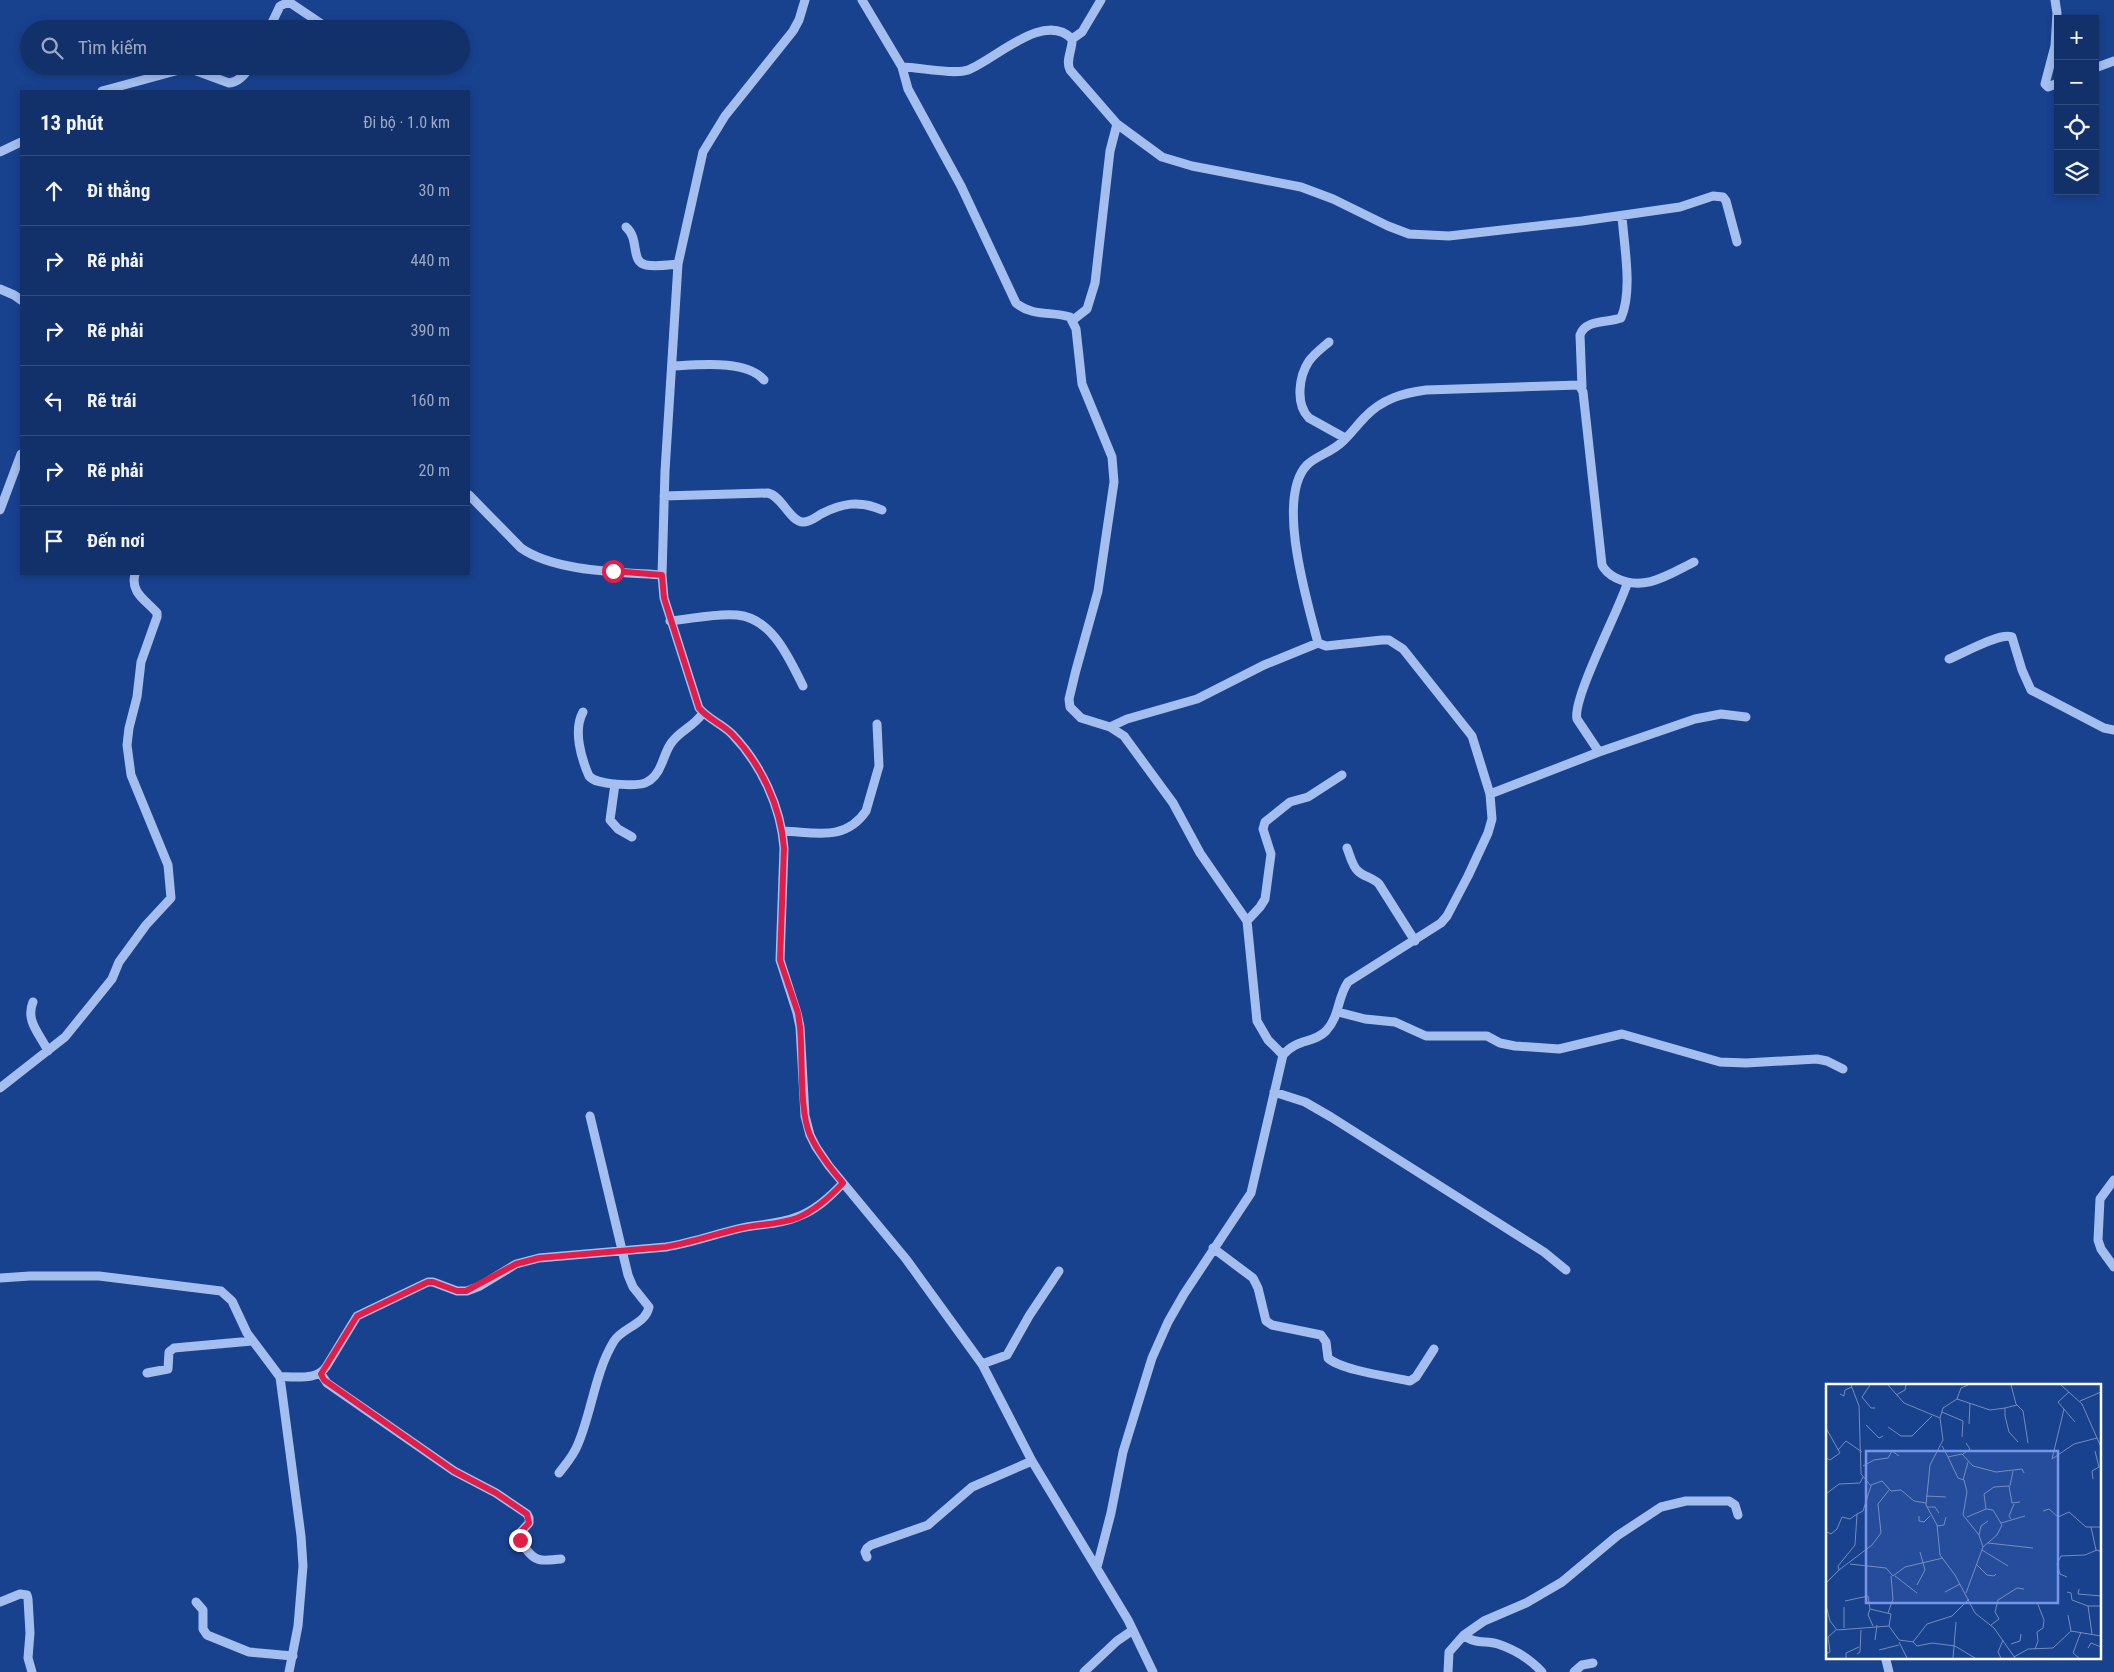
<!DOCTYPE html>
<html lang="vi">
<head>
<meta charset="utf-8">
<style>
  :root { --surface:#12316a; --page:#1b3970; --text:#f1f3f6; --muted:#9ca9c1; --line:#314c7e }
  body { margin:0; font-family:"Roboto Condensed",sans-serif; background:var(--page); color:var(--text) }
  .controls { position:absolute; right:15px; top:15px; display:grid; overflow:hidden; border-radius:0px; box-shadow:0 2px 8px #0003 }
  .controls button { width:45px; height:45px; display:grid; place-items:center; padding:0; border:0; border-bottom:1px solid var(--line); background:var(--surface); color:var(--text); font:25px sans-serif }
  .stop { position:absolute; width:15px; height:15px; margin:-11px; border:4px solid #e11d48; border-radius:50%; background:#fff }
  .stop.end { background:#e11d48; border-color:#fff; box-shadow:0 1px 5px #0008 }
  .list { margin:0; padding:0; list-style:none }
  h2 { display:flex; justify-content:space-between; align-items:center; height:65px; margin:0; padding:0 20px; font-size:21px }
  h2 small { font-size:16px; font-weight:400; color:var(--muted) }
  .list li { display:grid; grid-template-columns:32px 1fr auto; gap:15px; align-items:center; box-sizing:border-box; height:70px; padding:0 20px; border-top:1px solid var(--line) }
  .list b { display:block; font-size:19px; white-space:nowrap }
  .list em { font-size:16px; font-style:normal; color:var(--muted) }
  .icon { flex:none; width:28px; height:28px; fill:none; stroke:currentColor; stroke-width:2; stroke-linecap:round; stroke-linejoin:round }
  .map { position:relative; flex:none; width:2114px; height:1672px; overflow:hidden }
  .search { position:absolute; background:var(--surface); box-shadow:0 2px 8px #0003; left:20px; top:20px; width:450px; height:55px; display:flex; align-items:center; gap:12px; box-sizing:border-box; padding:0 18px; border-radius:28px; color:var(--muted); font-size:19px }
  .panel { position:absolute; background:var(--surface); box-shadow:0 2px 8px #0003; left:20px; top:90px; width:450px; height:485px; border-radius:0px }
  .map>svg:first-child { display:block }
  .lines { fill:none; stroke-linecap:round; stroke-linejoin:round }
  .minor { stroke:#a4bfef; stroke-width:9 }
  .route { stroke:#e11d48; stroke-width:6 }
  .inset-road { fill:none; stroke:#748dbb; stroke-width:1 }
  .view { fill:#7795e8; fill-opacity:0.15; stroke:#7795e8; stroke-width:2.5 }
  .inset-edge { fill:none; stroke:#fff; stroke-width:2.5 }
</style>
</head>
<body>
<div class="map">
<svg width="2114" height="1672" viewBox="0 0 2114 1672">
  <rect width="100%" height="100%" fill="#18418e"/>
  <g class="lines">
    <path class="minor" d="M805 0 799 20 793 31 725 116 703 152 678 264 665 471 662 575 664 598 699 708C708 719 722 724 732 734 761 764 781 807 784 848L780 960 797 1013 800 1027 805 1116 810 1135 816 1147 829 1166 906 1259 982 1364 1032 1461 1128 1620 1153 1672
      M862 0 902 67C919 67 953 75 968 70 995 60 1044 10 1072 39 1073 49 1065 60 1070 70L1117 124 1162 157 1192 166 1301 187 1333 199 1388 226 1409 234 1449 236 1582 221 1680 207 1713 196 1723 197 1726 201 1737 242
      M2055 0 2057 13 2055 46 2045 84 2048 87 2058 83
      M269 29 280 6 289 2 329 29
      M1072 39 1082 32 1101 0
      M902 67 908 89 961 186 1016 303C1033 317 1051 311 1070 317L1076 329 1082 384 1112 457 1114 482 1098 591 1076 670 1069 699 1070 707 1081 718 1110 727 1124 736 1173 803 1200 853 1247 921 1257 1021 1268 1040 1283 1055
      M2095 68 2114 61
      M102 91 183 69H191L229 83C239 82 245 75 250 66
      M0 152 21 142
      M626 227C640 239 630 262 646 265 656 267 668 265 678 264
      M0 289 14 295 21 300
      M1073 320 1087 309 1095 283 1110 151 1117 124
      M1329 342C1322 348 1315 353 1309 361 1299 376 1295 404 1309 418L1345 438
      M672 366C697 365 746 359 764 380
      M1582 387 1580 335C1586 319 1607 323 1621 318 1633 291 1624 246 1622 216
      M469 495 521 548C555 572 621 572 662 575
      M664 496 768 493C782 496 790 522 803 522 810 522 816 517 821 514 842 503 860 500 882 510
      M0 510 21 454
      M670 621C692 619 715 613 737 615 772 618 789 658 803 686
      M1949 659C1962 654 2000 632 2012 637L2022 670 2031 690 2104 728 2114 730
      M583 712C573 730 581 758 589 776 594 782 605 783 614 784 637 785 652 789 662 763 665 756 667 748 672 742 681 730 693 727 703 713
      M1110 727 1127 719 1197 699 1264 665 1318 643
      M1599 752 1577 719C1572 699 1619 610 1627 584
      M615 784 610 820 618 829 632 837
      M1490 794 1599 752 1695 719 1721 714 1746 717
      M783 831C815 832 845 842 866 811L879 766 877 724
      M1347 848C1350 855 1352 866 1358 871 1364 877 1372 877 1379 884L1415 941
      M1247 921 1260 907 1265 899 1271 854 1263 829 1265 822 1290 802 1308 797 1342 775
      M33 1002C25 1021 40 1034 48 1051
      M1338 1012 1365 1019 1395 1022 1426 1036H1487L1500 1043 1515 1046 1559 1049 1622 1034 1720 1062 1746 1063 1817 1059 1827 1061 1843 1069
      M0 1088 65 1037 112 979 119 962 146 925 171 898 168 865 131 775 127 745 129 728 137 697 141 662 157 617V613C146 600 130 593 135 574
      M1274 1092 1305 1102 1331 1117 1544 1252 1566 1270
      M2114 1180 2100 1199 2098 1240 2101 1249 2114 1267
      M1213 1248 1253 1278 1258 1288 1266 1321 1272 1325 1321 1335 1326 1342 1328 1358C1340 1370 1392 1377 1410 1381L1416 1377 1434 1349
      M0 1278 30 1276H99L221 1291 232 1301 247 1333 280 1377C296 1376 316 1381 326 1367L357 1316 428 1282H433L457 1291H467L480 1286 516 1264 539 1258 666 1247C690 1243 713 1235 737 1229 756 1224 778 1225 797 1217 816 1210 830 1197 843 1183
      M982 1364 1007 1355 1029 1316 1059 1271
      M147 1373 168 1369 169 1352 174 1348 252 1341
      M321 1374 327 1383 454 1471 496 1493 527 1514 529 1518V1523L519 1534C520 1541 523 1544 526 1549 537 1564 544 1560 561 1559
      M280 1377 301 1536 303 1566 298 1626 289 1672
      M559 1473C566 1464 574 1455 578 1444 592 1411 595 1372 614 1341 623 1327 645 1325 649 1307L633 1287 628 1275 590 1116
      M867 1557 865 1552 867 1548 871 1545 928 1525 972 1487 1032 1461
      M1097 1567 1111 1513 1123 1452 1152 1358 1168 1322 1184 1294 1251 1193 1283 1055C1297 1038 1313 1044 1326 1031 1340 1016 1337 998 1348 982L1441 923 1447 916 1468 876 1488 833 1492 819 1490 794 1472 736 1403 649 1389 640H1382L1326 646 1318 643C1308 604 1275 498 1307 465 1316 456 1332 452 1342 442 1350 435 1357 425 1365 417 1382 399 1403 393 1426 390L1579 385 1583 392 1602 565C1605 571 1610 575 1616 578 1644 592 1668 575 1694 562
      M0 1602 20 1594 27 1595 28 1599 30 1633 28 1658 32 1672
      M196 1602 203 1610V1629L207 1635 249 1652 293 1656
      M1464 1635C1475 1645 1486 1640 1498 1644 1516 1650 1529 1658 1542 1672
      M1886 1660 1889 1672
      M1084 1672 1117 1641 1133 1630
      M1448 1672 1449 1652 1464 1635 1484 1621 1526 1603 1562 1582 1617 1536 1661 1507 1686 1501H1729L1735 1505 1738 1515
      M1574 1672 1582 1665 1593 1663"/>
  </g>
  <g class="lines">
    <path class="route" d="M520 1540 519 1534 529 1523 527 1514 496 1493 454 1471 324 1380 321 1374 357 1316 428 1282H433L457 1291H466L516 1264 539 1258 666 1247C690 1243 713 1235 737 1229 756 1224 778 1225 797 1218 816 1210 830 1197 843 1183 831 1169 818 1153 810 1135 799 1110 803 1056 800 1027L798 1013 780 960 784 848C781 807 761 764 732 734 722 724 708 719 699 708L664 598 662 575 613 571"/>
  </g>
  <g transform="translate(1826 1384)">
    <rect width="275" height="275" fill="#18418e"/>
    <path class="inset-road" d="M44 1 36 13 45 24H49M62 1 78 19 114 34M142 1 135 4 131 15 117 24 114 34 117 56 104 81 100 121 111 141 114 171 129 191 149 229 168 244 189 274M185 1 190 20 197 27 202 59M235 1 256 20 275 63M243 8 232 18 249 38M14 10 18 12 19 6 26 3M70 11 79 6 80 1M131 15 164 26 179 24M254 17 275 8M191 21 179 24V32L183 48 192 58M238 25 226 75 248 60 271 54M116 28 137 37 136 53M143 40 144 19M40 41 53 54 57 52M62 43 75 52H86L106 32M0 44 14 69 4 76 0 74M116 62 122 73 136 70 147 82 170 88 196 85 198 89M12 66 20 57 36 68M137 70 144 65 140 59M122 73 132 94 138 96 141 108 137 131 153 151 157 163M37 82 48 76 62 74 66 67 73 72M267 95 266 87 273 83 269 67M137 96 142 78M45 101 56 97 65 107 75 106 88 117 100 119M184 102 187 87M0 110 13 100 34 99 37 93M100 112 120 113M101 123H109L113 129M217 127 223 125 232 133 243 128 260 143H275M93 132V137L98 138 104 132M141 133 160 125M185 135 183 132 188 120M175 139 199 132M111 142 118 141 120 133M265 143 270 166M1 148 5 150 11 145 16 133 24 135 31 130M153 151 155 142 162 137M162 159 207 164M156 166 182 182M24 180 60 184 67 192 79 183 117 174M150 180 161 191 168 192 170 190M13 186 46 161 55 149 52 120 63 106M69 192 91 209M241 193 234 190 231 180 235 172 259 171 271 166 275 168M0 199 13 186 12 182 29 161 31 130 37 127 45 102 35 90 33 22 25 1M91 201 99 186 94 168M253 205 252 210 275 212M119 208 134 200M241 208 245 209 246 216 262 222M140 209 157 163 171 151 176 141 167 126 160 125 158 110 168 103 183 102 186 119 194 118M143 215 126 232 101 240 87 258 91 262 106 259 129 262 149 274M19 217 42 212 44 225 65 230 63 242 73 256 88 258M0 221 4 237 11 246 63 242M44 225 42 231 47 242M62 229 67 215 65 192M242 231 245 247M165 241 173 235 169 228 172 216 191 204 198 205M18 244V223M266 250 262 222H274M49 256 51 241M73 258 81 274M185 260 194 257 195 250M262 264 265 259 275 263M209 265 212 257 211 248 217 244 218 236 211 218M53 266 73 261M0 270 4 268 2 253 10 246M31 270 34 268 35 246M188 273 202 265 227 264 245 247 275 252M20 274V269L33 263M127 274 130 238M175 274 172 268 177 256M253 274 247 269 255 248"/>
    <path class="view" d="M40 67H232V219H40Z"/>
    <rect width="275" height="275" class="inset-edge"/>
  </g>
</svg>
<div class="controls">
<button>+</button>
<button>−</button>
<button><svg class="icon" aria-label="locate" viewBox="0 0 24 24"><circle cx="12" cy="12" r="6"/><path d="M12 2v4M12 18v4M2 12h4M18 12h4"/></svg></button>
<button><svg class="icon" aria-label="layers" viewBox="0 0 24 24"><path d="M12 4l9 5-9 5-9-5zM3 14l9 5 9-5"/></svg></button>
</div>
<div class="stop" style="left:613px;top:571px"></div>
<div class="stop end" style="left:520px;top:1540px"></div>
<div class="search"><svg class="icon" aria-label="search" viewBox="0 0 24 24"><circle cx="10" cy="10" r="6"/><path d="M15 15l6 6"/></svg>Tìm kiếm</div>
<section class="panel">
<h2>13 phút<small>Đi bộ · 1.0 km</small></h2>
<ul class="list">
<li><svg class="icon" aria-label="ahead" viewBox="0 0 24 24"><path d="M12 20V5M6 11l6-6 6 6"/></svg><div><b>Đi thẳng</b></div><em>30 m</em></li>
<li><svg class="icon" aria-label="right" viewBox="0 0 24 24"><path d="M7 20v-9h11M14 6l5 5-5 5"/></svg><div><b>Rẽ phải</b></div><em>440 m</em></li>
<li><svg class="icon" aria-label="right" viewBox="0 0 24 24"><path d="M7 20v-9h11M14 6l5 5-5 5"/></svg><div><b>Rẽ phải</b></div><em>390 m</em></li>
<li><svg class="icon" aria-label="left" viewBox="0 0 24 24"><path d="M17 20v-9H6M10 6l-5 5 5 5"/></svg><div><b>Rẽ trái</b></div><em>160 m</em></li>
<li><svg class="icon" aria-label="right" viewBox="0 0 24 24"><path d="M7 20v-9h11M14 6l5 5-5 5"/></svg><div><b>Rẽ phải</b></div><em>20 m</em></li>
<li><svg class="icon" aria-label="arrive" viewBox="0 0 24 24"><path d="M6 21V4h12l-3 4 3 4H6"/></svg><div><b>Đến nơi</b></div></li>
</ul>
</section>
</div>
</body>
</html>
